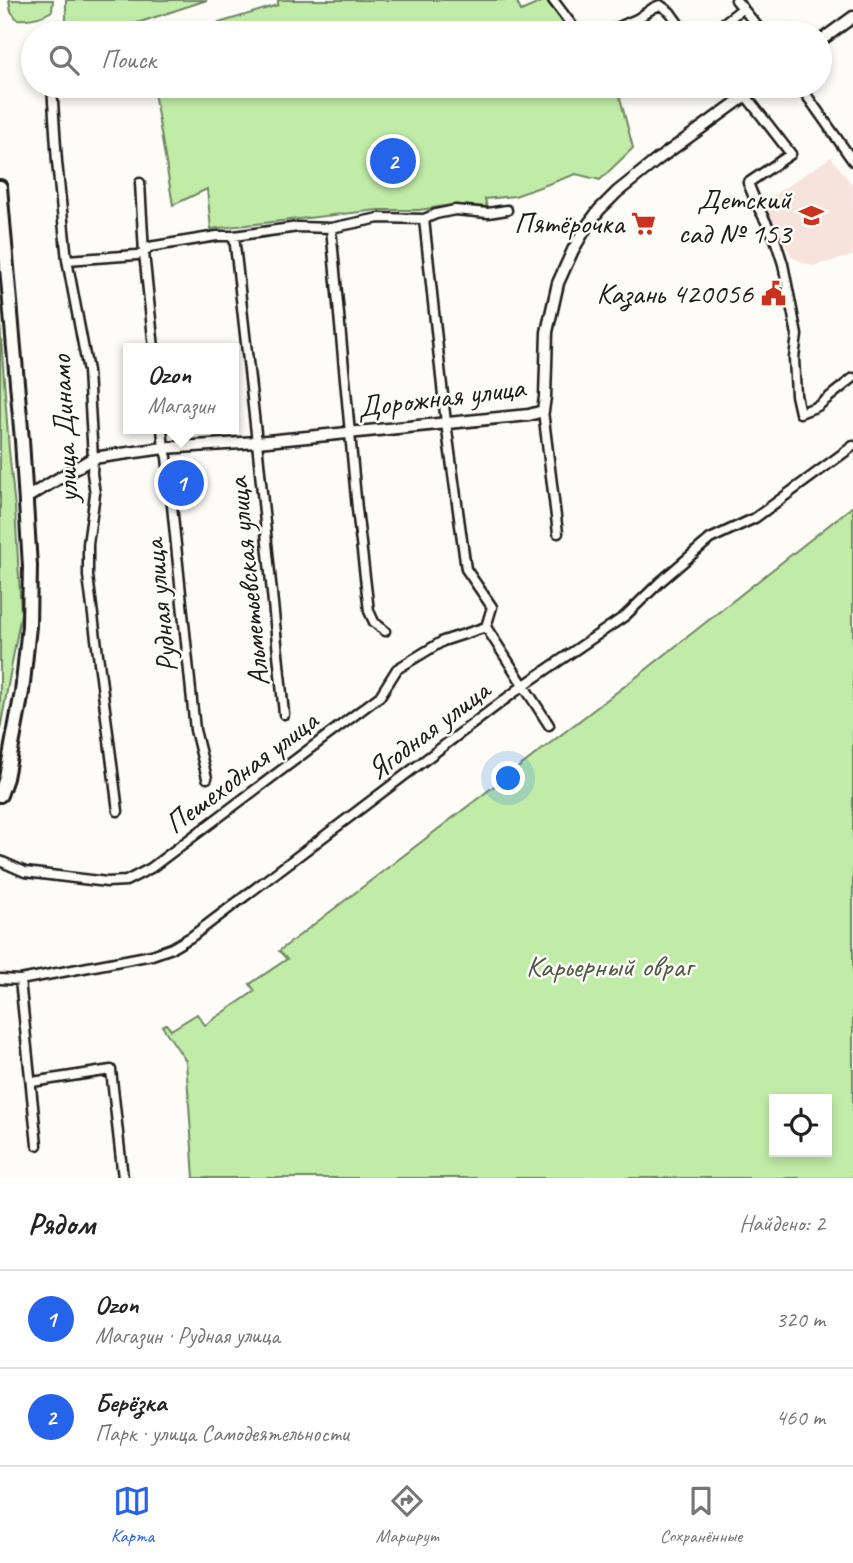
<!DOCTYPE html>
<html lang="ru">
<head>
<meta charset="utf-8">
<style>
  :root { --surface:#fff; --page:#f6f6f6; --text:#222; --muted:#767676; --line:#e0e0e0; --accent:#2563eb }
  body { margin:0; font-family:Caveat,sans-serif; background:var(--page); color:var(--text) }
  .controls { position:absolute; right:21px; bottom:21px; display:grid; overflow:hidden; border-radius:0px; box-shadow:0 4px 10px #0003 }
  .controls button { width:63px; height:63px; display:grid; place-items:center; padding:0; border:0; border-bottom:2px solid var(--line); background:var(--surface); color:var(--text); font:35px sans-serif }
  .you { position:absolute; left:509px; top:779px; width:24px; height:24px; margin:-18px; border:5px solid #fff; border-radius:50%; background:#1a73e8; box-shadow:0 0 0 10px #1a73e833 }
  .badge { display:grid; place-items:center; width:46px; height:46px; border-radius:50%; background:var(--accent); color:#fff; font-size:23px; font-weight:700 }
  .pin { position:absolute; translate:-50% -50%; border:4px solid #fff; box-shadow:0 2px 7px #0006 }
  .popup { position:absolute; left:123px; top:343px; width:116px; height:91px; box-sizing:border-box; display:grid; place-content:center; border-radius:0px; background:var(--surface); filter:drop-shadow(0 2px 5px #0005); font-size:23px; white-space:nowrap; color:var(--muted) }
  .popup b { font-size:26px; color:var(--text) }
  .popup::after { content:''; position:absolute; left:50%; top:100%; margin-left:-14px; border:14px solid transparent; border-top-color:var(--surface) }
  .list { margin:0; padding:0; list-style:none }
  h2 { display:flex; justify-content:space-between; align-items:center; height:91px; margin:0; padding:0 28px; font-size:30px }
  h2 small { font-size:23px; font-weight:400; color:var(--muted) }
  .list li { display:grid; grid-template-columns:46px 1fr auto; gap:21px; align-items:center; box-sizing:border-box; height:98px; padding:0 28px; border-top:2px solid var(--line) }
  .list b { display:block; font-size:26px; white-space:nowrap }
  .list p { margin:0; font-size:23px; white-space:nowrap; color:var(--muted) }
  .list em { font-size:23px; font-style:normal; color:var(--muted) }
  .icon { flex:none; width:38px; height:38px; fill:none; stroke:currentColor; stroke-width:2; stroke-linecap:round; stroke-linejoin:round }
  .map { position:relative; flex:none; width:853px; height:1178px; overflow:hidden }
  .search { position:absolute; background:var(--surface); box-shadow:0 4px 10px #0003; left:21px; right:21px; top:21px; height:77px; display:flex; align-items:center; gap:18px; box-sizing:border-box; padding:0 24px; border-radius:38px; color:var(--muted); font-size:26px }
  .sheet { height:287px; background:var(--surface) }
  nav { display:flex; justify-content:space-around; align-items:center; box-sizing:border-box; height:98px; border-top:2px solid var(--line); background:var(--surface); font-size:19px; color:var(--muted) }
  nav a { display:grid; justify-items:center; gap:4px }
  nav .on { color:var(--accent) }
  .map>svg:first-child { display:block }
  .built { fill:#f5e3dc }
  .green { fill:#c1eca8; stroke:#6e8462; stroke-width:2; fill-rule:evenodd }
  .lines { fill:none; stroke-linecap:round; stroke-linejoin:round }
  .minor-casing { stroke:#1c1c1c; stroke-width:13 }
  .tertiary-casing { stroke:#1c1c1c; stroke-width:15 }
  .primary-casing { stroke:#1c1c1c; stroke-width:18 }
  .minor { stroke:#fdfcf7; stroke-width:8 }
  .tertiary { stroke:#fdfcf7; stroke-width:10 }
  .primary { stroke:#fdfcf7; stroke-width:12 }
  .labels { text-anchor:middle; stroke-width:5; stroke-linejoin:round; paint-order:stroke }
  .poi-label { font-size:30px; fill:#1c1c1c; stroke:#fdfcf7; text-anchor:end }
  .street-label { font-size:30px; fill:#1c1c1c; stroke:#fdfcf7 }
  .park-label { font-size:30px; fill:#4e5a46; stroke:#fdfcf7 }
</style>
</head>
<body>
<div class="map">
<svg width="853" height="1178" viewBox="0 0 853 1178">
  <rect width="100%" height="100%" fill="#fdfcf7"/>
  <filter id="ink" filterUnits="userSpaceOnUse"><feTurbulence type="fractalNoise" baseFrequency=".0143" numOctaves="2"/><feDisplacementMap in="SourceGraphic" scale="14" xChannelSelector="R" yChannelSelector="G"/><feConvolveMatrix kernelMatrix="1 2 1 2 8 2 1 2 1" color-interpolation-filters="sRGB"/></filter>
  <g filter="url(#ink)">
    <path class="built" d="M831 157 853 186V256L812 266 793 258 775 229 762 203Z"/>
    <path class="green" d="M9 0H53L52 11C41 18 31 20 17 19L11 11Z
      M66 0H207L119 29 66 30Z
      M278 0H516L521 11 546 0 573 33H186L278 5Z
      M153 86H617L633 148 600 180 576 174 515 196 485 199 487 207 451 205 419 210H378L211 229 207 189 173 205Z
      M0 323 9 450 15 508 21 613 0 730Z
      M853 506V1178H194L186 1061 162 1026 166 1024 171 1030 197 1014 205 1025 255 991 250 984 287 959 279 951 643 672ZM774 1099H827V1152H774Z"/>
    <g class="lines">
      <defs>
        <path id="minor" d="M553 0 574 28 583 33
          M736 0 763 33
          M49 30V33
          M605 33 637 19 653 8 660 5 670 12 685 33
          M711 33 743 8
          M52 86 57 162 67 260 88 371 93 458 92 473 95 494 88 544V576L118 811
          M800 86 853 161
          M746 96 791 154 748 183 757 205 775 239 783 264 797 335 794 358 796 395 800 413 818 406 853 378
          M140 183 144 253 154 348
          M424 219 446 423 466 569 492 607 486 627 549 725
          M331 228 357 509 369 611 374 622 385 631
          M234 236 257 442 284 714
          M67 260 137 255 144 253 149 247 217 236H234L298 227 331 228 379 218 424 219 436 214 455 210 488 213 507 210
          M543 411 558 533
          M162 429 164 448 167 457 195 730 207 778
          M0 861 25 872 107 882 126 881 151 868 380 696 397 669 443 641 486 627
          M0 979 20 980 152 955 172 948 191 937 524 685 625 616 660 582 710 539 755 518 853 446
          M20 980 37 1145
          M32 1082 111 1070 123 1178"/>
        <path id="tertiary" d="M820 41 853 17
          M26 498 93 458 164 448 257 442 529 415 543 411 545 397 547 332 558 283 573 250 587 226 599 210 617 192 657 160 759 86"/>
        <path id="primary" d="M0 187 22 440 30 566 29 626 22 692 6 778 0 795"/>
      </defs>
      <use href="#minor" class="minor-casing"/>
      <use href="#tertiary" class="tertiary-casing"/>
      <use href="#primary" class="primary-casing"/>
      <use href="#minor" class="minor"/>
      <use href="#tertiary" class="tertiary"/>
      <use href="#primary" class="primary"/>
    </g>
  </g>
  <defs>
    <symbol id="school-bare" viewBox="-9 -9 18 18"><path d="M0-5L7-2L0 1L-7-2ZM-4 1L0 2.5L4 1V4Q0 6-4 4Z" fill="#c8321e" stroke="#fdfcf7" stroke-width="2.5" paint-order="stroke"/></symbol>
    <symbol id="supermarket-bare" viewBox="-9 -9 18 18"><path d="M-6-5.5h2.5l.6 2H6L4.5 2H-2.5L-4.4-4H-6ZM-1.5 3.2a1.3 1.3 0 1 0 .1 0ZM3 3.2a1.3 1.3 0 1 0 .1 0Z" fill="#c8321e" stroke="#fdfcf7" stroke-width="2.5" paint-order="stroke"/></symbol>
    <symbol id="civic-bare" viewBox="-9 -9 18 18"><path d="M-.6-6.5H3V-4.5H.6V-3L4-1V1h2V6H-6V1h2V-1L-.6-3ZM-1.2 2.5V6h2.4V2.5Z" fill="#c8321e" stroke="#fdfcf7" stroke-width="2.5" paint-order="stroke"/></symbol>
  </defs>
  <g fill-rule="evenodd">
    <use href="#school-bare" x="794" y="198" width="35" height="35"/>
    <use href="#supermarket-bare" x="626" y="206" width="35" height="35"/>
    <use href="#civic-bare" x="756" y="276" width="35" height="35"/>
  </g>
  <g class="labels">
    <g class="poi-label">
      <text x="791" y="209">Детский<tspan x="791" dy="34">сад № 153</tspan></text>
      <text x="624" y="233">Пятёрочка</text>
      <text x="753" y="303">Казань 420056</text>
    </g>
    <g class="street-label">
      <text transform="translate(441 397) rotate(-7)" y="10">Дорожная улица</text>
      <text transform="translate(64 429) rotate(-93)" y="10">улица Динамо</text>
      <text transform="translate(248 582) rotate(-96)" y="10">Альметьевская улица</text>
      <text transform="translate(160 606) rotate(-96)" y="10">Рудная улица</text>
      <text transform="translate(428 730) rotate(-37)" y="10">Ягодная улица</text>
      <text transform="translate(241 772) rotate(-37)" y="10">Пешеходная улица</text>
    </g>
    <g class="park-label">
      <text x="609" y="976">Карьерный овраг</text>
    </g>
  </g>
</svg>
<div class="controls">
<button><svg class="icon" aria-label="locate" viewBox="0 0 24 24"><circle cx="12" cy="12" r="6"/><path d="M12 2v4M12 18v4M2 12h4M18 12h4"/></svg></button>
</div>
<div class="you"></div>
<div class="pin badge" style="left:181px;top:483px">1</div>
<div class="popup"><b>Ozon</b>Магазин</div>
<div class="pin badge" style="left:393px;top:161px">2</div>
<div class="search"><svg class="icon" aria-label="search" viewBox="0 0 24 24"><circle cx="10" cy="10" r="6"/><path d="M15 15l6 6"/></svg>Поиск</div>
</div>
<section class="sheet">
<h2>Рядом<small>Найдено: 2</small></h2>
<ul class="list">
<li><span class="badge">1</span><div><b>Ozon</b><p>Магазин · Рудная улица</p></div><em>320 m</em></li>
<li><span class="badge">2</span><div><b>Берёзка</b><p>Парк · улица Самодеятельности</p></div><em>460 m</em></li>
</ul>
</section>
<nav>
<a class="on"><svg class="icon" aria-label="map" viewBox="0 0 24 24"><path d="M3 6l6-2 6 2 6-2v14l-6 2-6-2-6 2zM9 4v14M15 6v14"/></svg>Карта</a>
<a><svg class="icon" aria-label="directions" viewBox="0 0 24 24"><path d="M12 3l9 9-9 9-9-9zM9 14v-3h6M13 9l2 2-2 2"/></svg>Маршрут</a>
<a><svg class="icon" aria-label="saved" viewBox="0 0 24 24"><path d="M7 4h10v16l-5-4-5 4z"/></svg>Сохранённые</a>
</nav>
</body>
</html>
